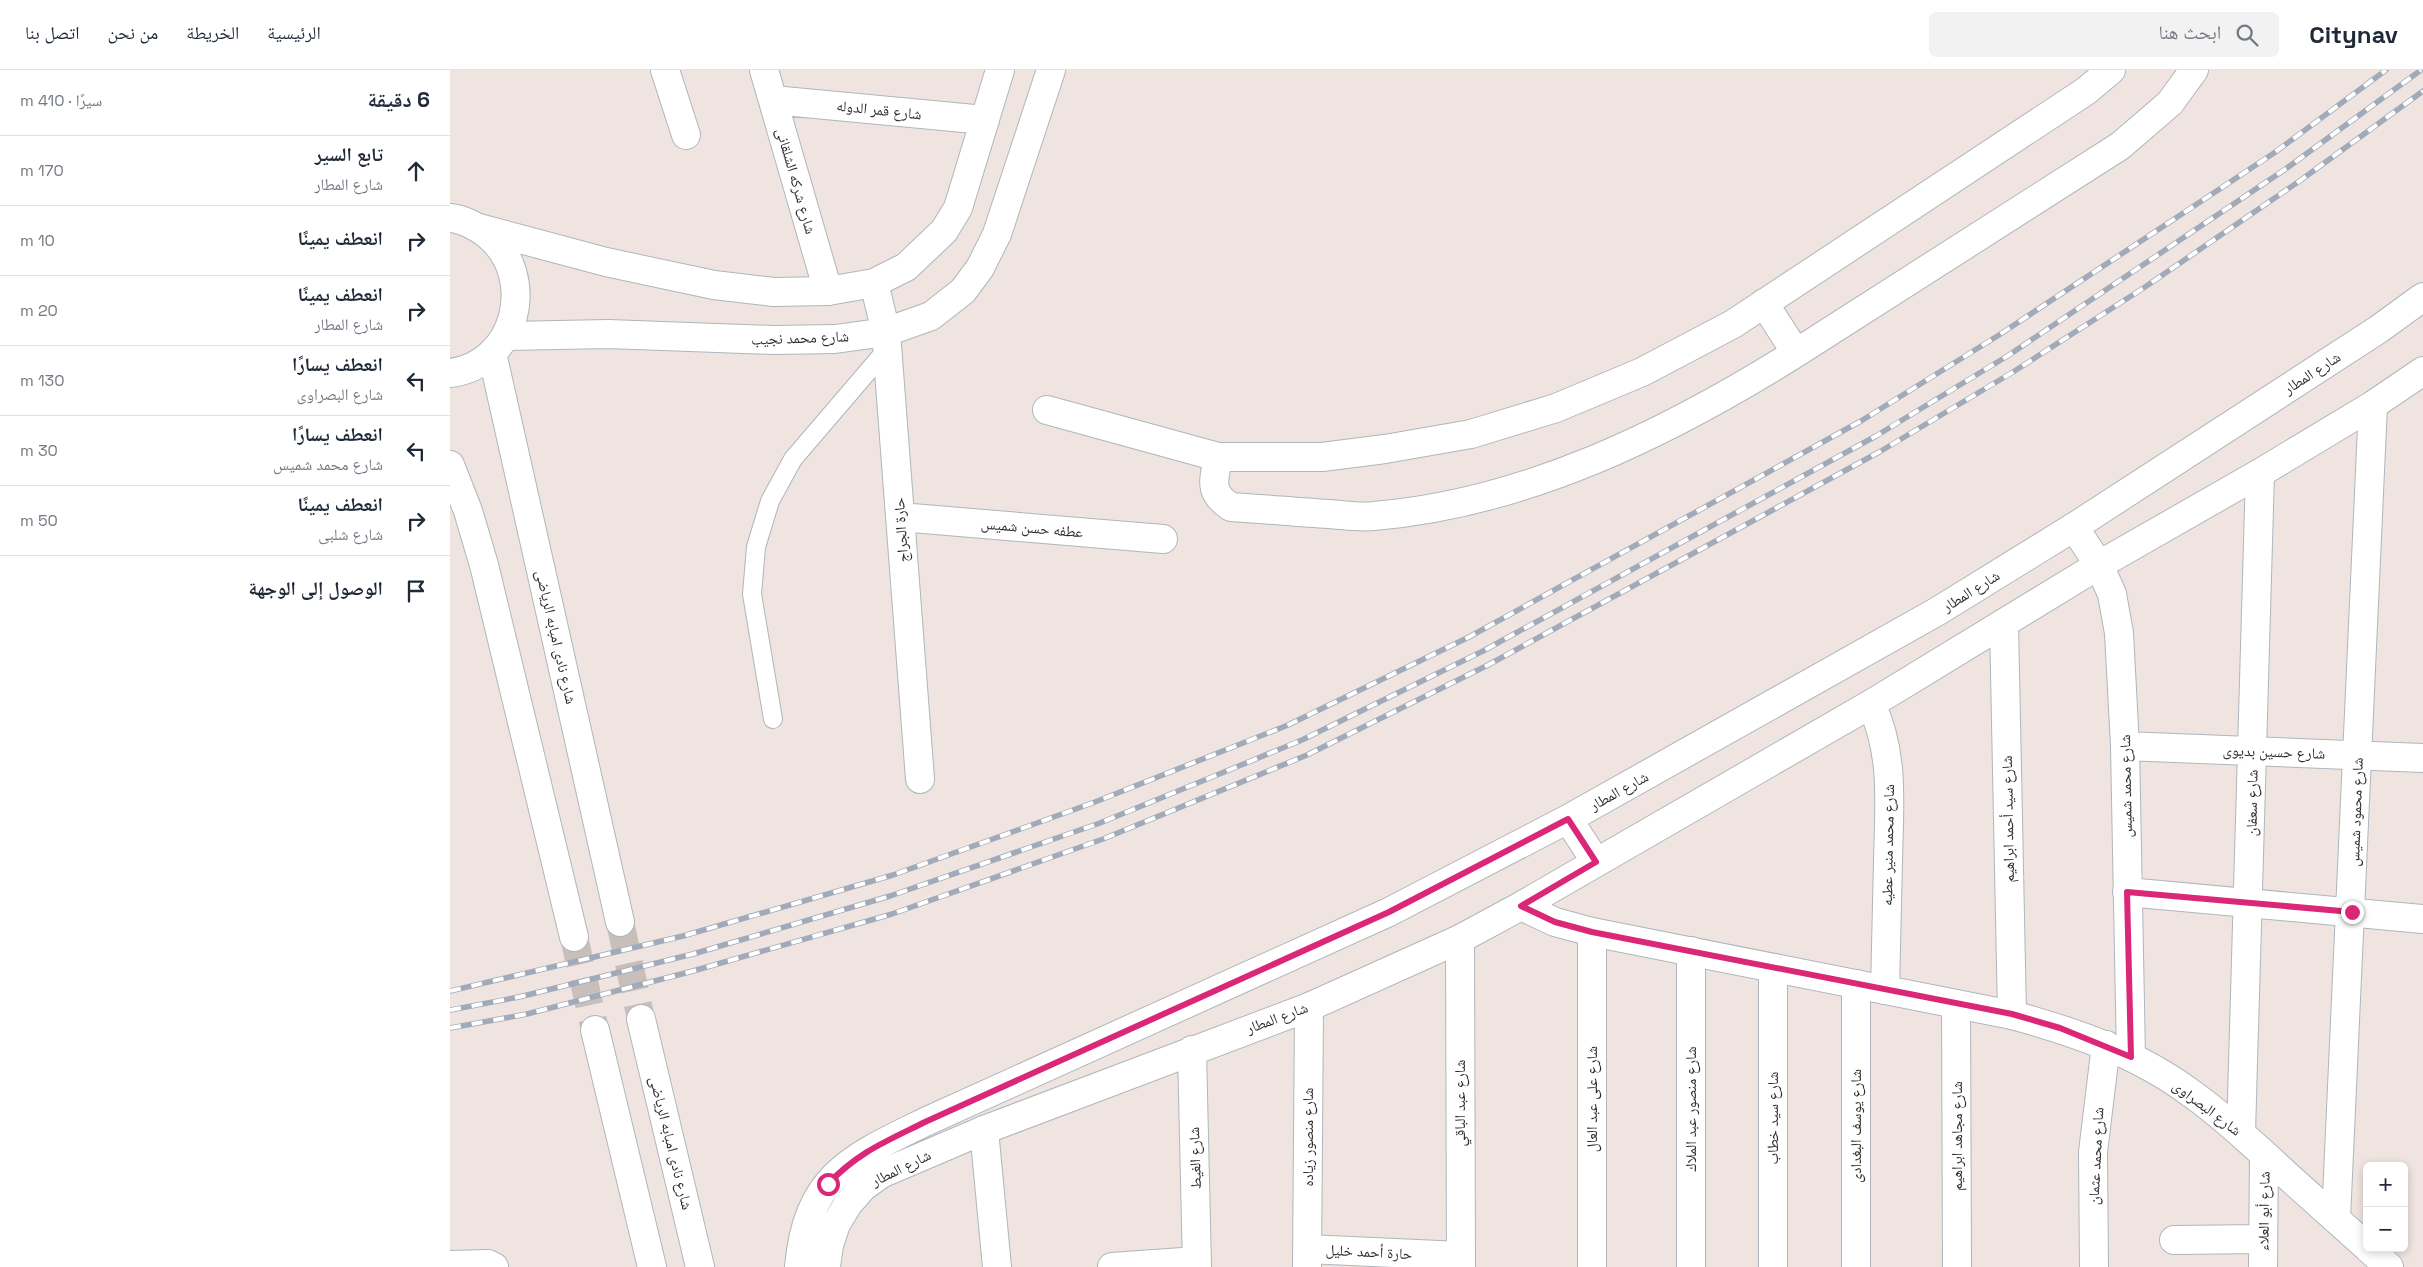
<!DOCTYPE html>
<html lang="ar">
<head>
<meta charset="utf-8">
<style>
  :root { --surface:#fff; --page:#f2f2f3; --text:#1f2937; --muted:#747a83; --line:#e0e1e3 }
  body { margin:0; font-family:"Space Grotesk","Noto Naskh Arabic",sans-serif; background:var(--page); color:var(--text); direction:rtl }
  .controls { position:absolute; right:15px; bottom:15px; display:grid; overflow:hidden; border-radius:8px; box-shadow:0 2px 8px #0003 }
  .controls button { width:45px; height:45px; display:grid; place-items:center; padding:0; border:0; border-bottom:1px solid var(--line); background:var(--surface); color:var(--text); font:25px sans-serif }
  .stop { position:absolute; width:15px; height:15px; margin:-11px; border:4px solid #db2777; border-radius:50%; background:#fff }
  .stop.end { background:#db2777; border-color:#fff; box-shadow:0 1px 5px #0008 }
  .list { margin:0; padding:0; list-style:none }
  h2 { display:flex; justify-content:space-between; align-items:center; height:65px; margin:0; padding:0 20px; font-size:21px }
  h2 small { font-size:16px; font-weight:400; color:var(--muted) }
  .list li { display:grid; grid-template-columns:32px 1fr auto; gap:15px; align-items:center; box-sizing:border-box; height:70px; padding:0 20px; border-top:1px solid var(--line) }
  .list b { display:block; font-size:19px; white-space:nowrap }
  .list p { margin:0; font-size:16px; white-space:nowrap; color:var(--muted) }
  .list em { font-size:16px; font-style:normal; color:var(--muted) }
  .icon { flex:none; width:28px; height:28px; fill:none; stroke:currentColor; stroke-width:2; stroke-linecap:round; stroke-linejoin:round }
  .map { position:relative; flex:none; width:1973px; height:1197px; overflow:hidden; direction:ltr }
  header { display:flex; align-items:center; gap:30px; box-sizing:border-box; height:70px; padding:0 25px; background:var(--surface); border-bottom:1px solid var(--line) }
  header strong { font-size:24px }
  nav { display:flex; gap:28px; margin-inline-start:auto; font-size:18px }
  .search { width:350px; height:45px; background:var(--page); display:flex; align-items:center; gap:12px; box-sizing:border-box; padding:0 18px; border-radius:8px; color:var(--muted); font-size:19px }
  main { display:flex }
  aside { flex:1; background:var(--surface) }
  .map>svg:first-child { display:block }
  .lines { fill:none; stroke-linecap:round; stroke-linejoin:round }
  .secondary-tunnel { stroke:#c8bfbb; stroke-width:28; stroke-dasharray:28 14; stroke-linecap:butt }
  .lane-casing { stroke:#afb6bd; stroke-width:20 }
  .street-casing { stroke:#afb6bd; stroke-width:30 }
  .secondary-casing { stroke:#afb6bd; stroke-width:30 }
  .lane { stroke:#fff; stroke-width:18 }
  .street { stroke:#fff; stroke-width:28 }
  .secondary { stroke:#fff; stroke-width:28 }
  .rail-casing { stroke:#a1aab8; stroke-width:5.5 }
  .rail { stroke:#fff; stroke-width:4; stroke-dasharray:11; stroke-linecap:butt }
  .route { stroke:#db2777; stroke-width:6 }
  .labels { text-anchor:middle; stroke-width:4; stroke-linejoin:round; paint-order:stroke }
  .street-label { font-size:15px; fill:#2d2d2d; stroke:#fff }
</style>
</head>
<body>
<header>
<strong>Citynav</strong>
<div class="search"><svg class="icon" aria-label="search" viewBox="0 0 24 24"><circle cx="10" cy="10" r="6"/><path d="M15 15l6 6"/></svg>ابحث هنا</div>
<nav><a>الرئيسية</a><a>الخريطة</a><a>من نحن</a><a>اتصل بنا</a></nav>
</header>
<main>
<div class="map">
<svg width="1973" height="1197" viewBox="0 0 1973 1197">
  <rect width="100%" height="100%" fill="#efe4df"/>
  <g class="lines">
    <path class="secondary-tunnel" d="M170 852 191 949
      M124 867 145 960"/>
    <defs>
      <path id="lane" d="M323 649 302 524 306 477 320 431 343 389 438 278"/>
      <path id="street" d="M215 0 236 65
        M314 0 378 221
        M323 30 535 50
        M424 213 436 262 470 709
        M1314 233 1346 283
        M597 340 768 387H872L935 379 1021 364 1106 338 1192 302 1283 254 1636 21 1661 0
        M768 387C764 411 758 422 781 437 814 439 846 442 879 444 894 445 910 448 924 446 1077 433 1218 363 1346 283L1670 76 1720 33 1744 0
        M450 447 713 469
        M1624 457 1649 495 1662 524 1669 563 1675 676 1681 987
        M1554 553 1562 945
        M1421 634C1445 684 1439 737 1438 791 1437 834 1436 877 1435 920
        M1675 676 1973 688
        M1677 822 1973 849
        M1010 869 1011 1197
        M1406 914V1197
        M1506 934 1507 1197
        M742 980 747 1197
        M534 1060 547 1197
        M1791 1063 1810 403
        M1886 1149 1923 335
        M1724 1170 1813 1169
        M857 1179 1011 1186
        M0 1195 38 1194 44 1197
        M662 1197 747 1191
        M857 1197 859 937
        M1142 1197V862
        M1241 1197V881
        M1323 1197V898
        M1644 1197 1643 1082 1656 975
        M1813 1197 1814 1085"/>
      <path id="secondary" d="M0 148C13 149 28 157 38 165 88 207 67 295 0 303
        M29 158 156 192 264 215 324 222 378 221 424 213 456 197 494 161 508 138 550 0
        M56 266 158 264 324 270 385 269 436 262 481 246 513 221 530 198 547 164 601 0
        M42 283 170 852
        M0 395 18 441 34 495 124 867
        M1118 749 1146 792
        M1071 836 1105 852 1142 862 1562 945C1625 962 1689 984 1742 1024 1768 1042 1791 1064 1815 1085 1848 1116 1883 1146 1917 1177
        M191 949 250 1197
        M145 960 202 1197
        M1918 1178 1939 1197
        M349 1197C357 1106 401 1088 475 1052L939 842 1118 749 1488 541 1624 457 1929 259 1973 227
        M376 1197 379 1175 386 1154 398 1134 413 1117 431 1104 534 1060 859 937 1010 869 1071 836 1421 634 1649 495 1810 403 1923 335 1973 301"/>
    </defs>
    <use href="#lane" class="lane-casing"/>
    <use href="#street" class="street-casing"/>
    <use href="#secondary" class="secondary-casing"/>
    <use href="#lane" class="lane"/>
    <use href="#street" class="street"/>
    <use href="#secondary" class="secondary"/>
    <defs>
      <path id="rail" d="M0 921 233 866 443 805 645 732 838 655 1019 567 1411 351 1549 265 1824 83 1936 0
        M0 940 69 927 243 884 440 826 650 753 852 670 1033 581 1426 366 1559 285 1837 98 1971 0
        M0 958 77 944 243 901 442 844 653 769 857 685 1038 595 1431 381 1563 302 1695 217 1851 110 1973 21"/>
    </defs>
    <use href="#rail" class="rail-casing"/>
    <use href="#rail" class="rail"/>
  </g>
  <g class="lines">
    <path class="route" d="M378 1114C408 1082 437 1071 475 1052L939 842 1118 749 1146 792 1071 836 1105 852 1142 862 1562 944 1610 958 1681 987 1677 822 1902 842"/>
  </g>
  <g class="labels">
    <g class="street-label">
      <text transform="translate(429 40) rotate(6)" y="5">شارع قمر الدوله</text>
      <text transform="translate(346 111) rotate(74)" y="5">شارع شركه الشلقانى</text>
      <text transform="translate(350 268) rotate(-2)" y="5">شارع محمد نجيب</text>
      <text transform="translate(1862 303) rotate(-33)" y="5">شارع المطار</text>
      <text transform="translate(582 458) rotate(5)" y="5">عطفه حسن شميس</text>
      <text transform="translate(451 460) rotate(-94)" y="5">حارة الجراج</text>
      <text transform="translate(1521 521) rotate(-32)" y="5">شارع المطار</text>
      <text transform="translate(106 567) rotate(77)" y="5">شارع نادى امبابه الرياضى</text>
      <text transform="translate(1824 682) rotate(2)" y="5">شارع حسين بديوى</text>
      <text transform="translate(1676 716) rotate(-91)" y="5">شارع محمد شميس</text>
      <text transform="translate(1169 721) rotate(-29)" y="5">شارع المطار</text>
      <text transform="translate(1802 733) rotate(-89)" y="5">شارع سعفان</text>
      <text transform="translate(1906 742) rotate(-88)" y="5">شارع محمود شميس</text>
      <text transform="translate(1558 749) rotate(-91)" y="5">شارع سيد أحمد ابراهيم</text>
      <text transform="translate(1438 775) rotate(-89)" y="5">شارع محمد منير عطيه</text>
      <text transform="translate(827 948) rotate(-20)" y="5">شارع المطار</text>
      <text transform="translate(1142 1029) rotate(-90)" y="5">شارع على عبد العال</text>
      <text transform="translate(1010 1033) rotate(-90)" y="5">شارع عبد الباقي</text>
      <text transform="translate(1757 1038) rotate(37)" y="5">شارع البصراوى</text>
      <text transform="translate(1241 1039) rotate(-90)" y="5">شارع منصور عبد الملاك</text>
      <text transform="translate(1323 1048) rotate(-90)" y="5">شارع سيد خطاب</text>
      <text transform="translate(1406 1056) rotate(-90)" y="5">شارع يوسف البغدادى</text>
      <text transform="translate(1507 1066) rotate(-90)" y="5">شارع مجاهد ابراهيم</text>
      <text transform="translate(858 1067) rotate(-90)" y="5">شارع منصور زياده</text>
      <text transform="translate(221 1073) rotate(76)" y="5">شارع نادى امبابه الرياضى</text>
      <text transform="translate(1646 1086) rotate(-87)" y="5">شارع محمد عثمان</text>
      <text transform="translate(745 1088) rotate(-92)" y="5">شارع الغيط</text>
      <text transform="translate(451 1098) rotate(-26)" y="5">شارع المطار</text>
      <text transform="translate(1814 1141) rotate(-89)" y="5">شارع أبو العلاء</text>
      <text transform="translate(919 1182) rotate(3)" y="5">حارة أحمد خليل</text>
    </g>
  </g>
</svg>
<div class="controls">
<button>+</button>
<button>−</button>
</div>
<div class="stop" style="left:378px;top:1114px"></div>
<div class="stop end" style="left:1902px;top:842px"></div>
</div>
<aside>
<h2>6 دقيقة<small>سيرًا · 410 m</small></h2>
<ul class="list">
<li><svg class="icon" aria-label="ahead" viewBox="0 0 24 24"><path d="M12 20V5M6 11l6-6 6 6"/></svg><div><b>تابع السير</b><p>شارع المطار</p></div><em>170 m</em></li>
<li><svg class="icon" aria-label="right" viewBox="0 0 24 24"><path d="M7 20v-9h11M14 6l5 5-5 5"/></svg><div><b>انعطف يمينًا</b></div><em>10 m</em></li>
<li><svg class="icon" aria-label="right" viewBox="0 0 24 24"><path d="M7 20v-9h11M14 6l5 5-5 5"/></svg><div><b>انعطف يمينًا</b><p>شارع المطار</p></div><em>20 m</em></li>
<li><svg class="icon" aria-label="left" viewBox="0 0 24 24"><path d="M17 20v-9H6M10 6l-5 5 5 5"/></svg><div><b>انعطف يسارًا</b><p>شارع البصراوى</p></div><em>130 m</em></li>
<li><svg class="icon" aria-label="left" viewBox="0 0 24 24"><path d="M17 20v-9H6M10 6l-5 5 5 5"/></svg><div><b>انعطف يسارًا</b><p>شارع محمد شميس</p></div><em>30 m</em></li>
<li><svg class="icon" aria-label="right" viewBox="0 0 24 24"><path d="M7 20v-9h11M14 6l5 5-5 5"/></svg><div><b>انعطف يمينًا</b><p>شارع شلبى</p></div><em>50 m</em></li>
<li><svg class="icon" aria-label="arrive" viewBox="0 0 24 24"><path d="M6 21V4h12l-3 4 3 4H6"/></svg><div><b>الوصول إلى الوجهة</b></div></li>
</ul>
</aside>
</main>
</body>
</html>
